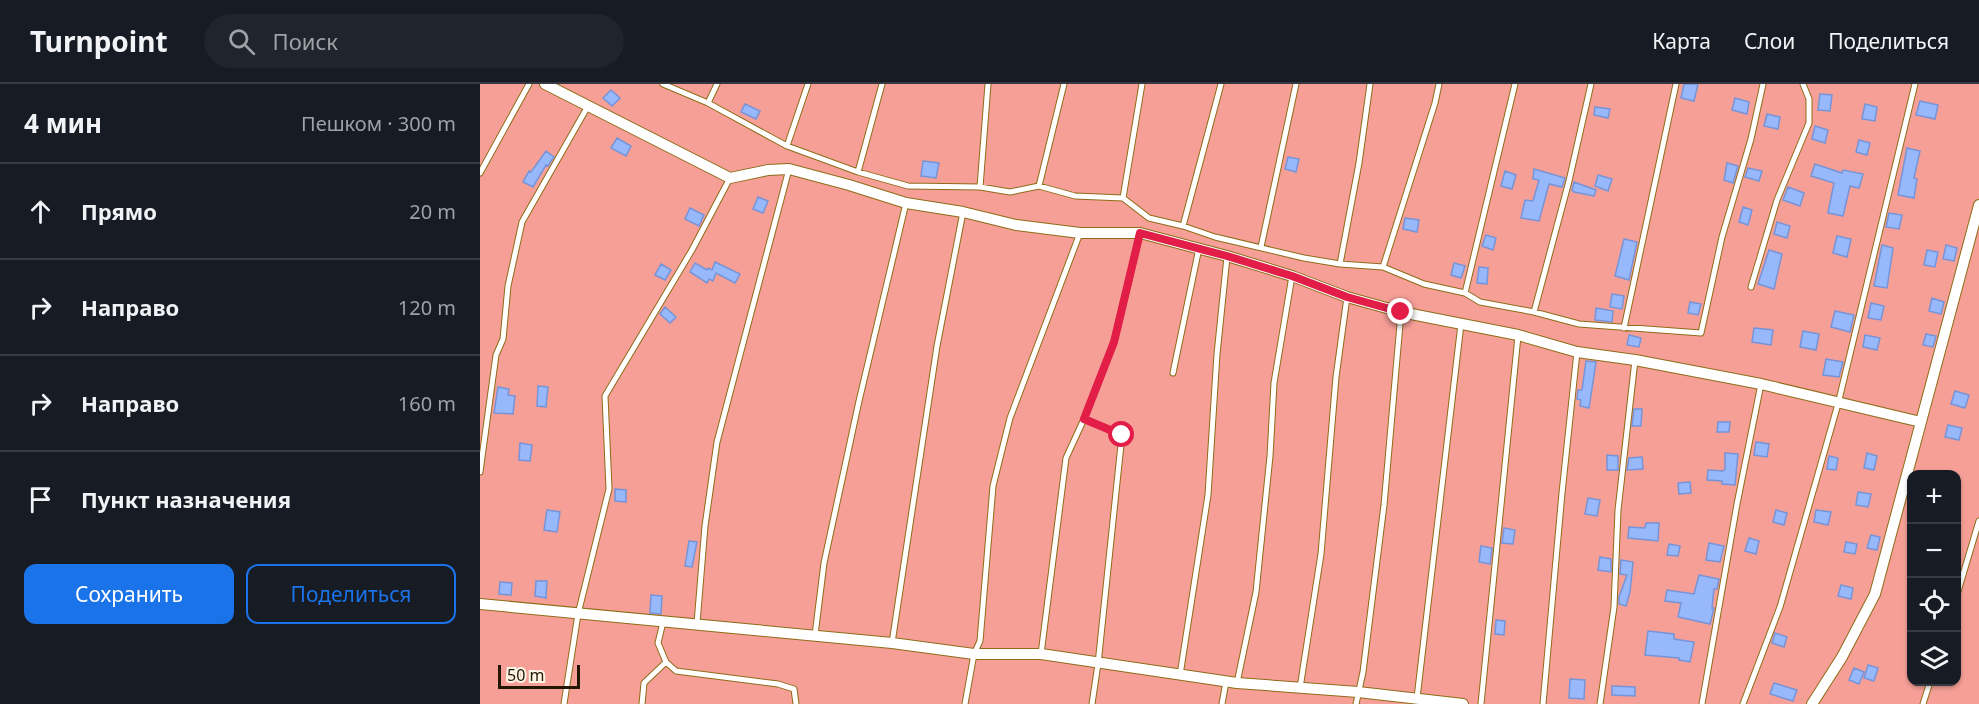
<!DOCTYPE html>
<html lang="ru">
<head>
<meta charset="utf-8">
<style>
  :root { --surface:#171b24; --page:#20242c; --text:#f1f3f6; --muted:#9ea1a6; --line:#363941; --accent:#1a73e8 }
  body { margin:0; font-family:"Noto Sans",sans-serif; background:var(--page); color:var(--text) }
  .controls { position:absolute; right:18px; bottom:18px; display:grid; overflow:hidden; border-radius:12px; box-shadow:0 2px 4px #0004 }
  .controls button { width:54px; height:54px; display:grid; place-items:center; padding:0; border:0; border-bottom:2px solid var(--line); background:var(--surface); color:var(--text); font:30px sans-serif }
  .scale { position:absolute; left:18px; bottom:15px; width:82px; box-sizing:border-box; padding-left:6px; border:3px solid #221701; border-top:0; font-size:16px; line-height:21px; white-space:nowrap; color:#221701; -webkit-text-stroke:4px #fdf6e7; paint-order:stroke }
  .stop { position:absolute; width:18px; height:18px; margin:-14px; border:4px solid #e11d48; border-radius:50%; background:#fff }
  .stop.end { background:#e11d48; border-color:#fff; box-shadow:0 2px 6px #0008 }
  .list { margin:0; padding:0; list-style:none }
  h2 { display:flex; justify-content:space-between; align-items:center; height:78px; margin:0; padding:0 24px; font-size:26px }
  h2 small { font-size:20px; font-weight:400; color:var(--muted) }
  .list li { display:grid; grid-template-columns:39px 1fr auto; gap:18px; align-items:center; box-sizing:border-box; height:96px; padding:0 24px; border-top:2px solid var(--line) }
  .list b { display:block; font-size:22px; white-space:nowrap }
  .list em { font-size:20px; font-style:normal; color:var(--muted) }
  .actions { display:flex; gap:12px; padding:18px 24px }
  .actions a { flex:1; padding:14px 0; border:2px solid var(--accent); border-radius:12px; text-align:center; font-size:21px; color:var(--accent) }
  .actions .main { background:var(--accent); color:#fff }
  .icon { flex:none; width:33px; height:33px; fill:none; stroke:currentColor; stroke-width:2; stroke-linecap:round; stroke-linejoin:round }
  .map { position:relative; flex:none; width:1499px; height:620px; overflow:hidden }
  header { display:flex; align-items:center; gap:36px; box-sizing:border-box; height:84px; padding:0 30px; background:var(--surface); border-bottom:2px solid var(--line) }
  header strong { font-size:28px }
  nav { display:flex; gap:33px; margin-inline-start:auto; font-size:21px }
  .search { width:420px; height:54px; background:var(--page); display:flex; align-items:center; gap:15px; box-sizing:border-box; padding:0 21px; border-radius:33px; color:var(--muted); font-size:22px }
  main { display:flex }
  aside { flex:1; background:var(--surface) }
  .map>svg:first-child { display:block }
  .green { fill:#f69f97; fill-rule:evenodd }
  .building { fill:#98b8fc; stroke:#7694d7; stroke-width:1.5 }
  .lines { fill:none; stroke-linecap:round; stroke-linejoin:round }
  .lane-casing { stroke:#8e6c17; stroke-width:7 }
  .street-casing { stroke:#8e6c17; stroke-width:12 }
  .lane { stroke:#fff; stroke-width:5 }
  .street { stroke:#fff; stroke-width:10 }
  .route { stroke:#e11d48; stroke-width:8 }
</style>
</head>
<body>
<header>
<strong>Turnpoint</strong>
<div class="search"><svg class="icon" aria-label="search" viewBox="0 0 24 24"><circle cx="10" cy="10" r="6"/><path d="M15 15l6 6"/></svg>Поиск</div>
<nav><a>Карта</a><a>Слои</a><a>Поделиться</a></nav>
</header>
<main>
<aside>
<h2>4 мин<small>Пешком · 300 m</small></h2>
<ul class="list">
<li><svg class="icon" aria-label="ahead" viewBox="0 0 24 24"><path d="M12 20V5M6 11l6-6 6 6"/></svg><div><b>Прямо</b></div><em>20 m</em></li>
<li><svg class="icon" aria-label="right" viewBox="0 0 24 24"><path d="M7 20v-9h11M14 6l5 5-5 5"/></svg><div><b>Направо</b></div><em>120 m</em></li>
<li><svg class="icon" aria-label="right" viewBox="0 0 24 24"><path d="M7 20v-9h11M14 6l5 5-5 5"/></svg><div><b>Направо</b></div><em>160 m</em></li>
<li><svg class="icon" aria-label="arrive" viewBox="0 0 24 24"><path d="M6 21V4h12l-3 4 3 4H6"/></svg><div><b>Пункт назначения</b></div></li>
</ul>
<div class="actions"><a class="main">Сохранить</a><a>Поделиться</a></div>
</aside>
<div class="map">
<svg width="1499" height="620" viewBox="0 0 1499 620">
  <rect width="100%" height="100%" fill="#f6d183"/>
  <path class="green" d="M0 0H1499V620H0ZM1432 390H1476V598H1432Z"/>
  <path class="building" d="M1204 0H1218L1214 17 1201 14Z
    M131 6 140 14 132 22 123 14Z
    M1340 10 1352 11 1350 27 1338 26Z
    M1255 14 1269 18 1267 30 1252 26Z
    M1440 17 1458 21 1455 35 1436 31Z
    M265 20 280 27 276 35 261 28Z
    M1385 20 1397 23 1395 37 1382 35Z
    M1115 23 1130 25 1128 34 1114 31Z
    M1287 30 1300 33 1298 45 1284 42Z
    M1335 42 1348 46 1345 59 1332 55Z
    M137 54 151 62 146 72 131 64Z
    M1379 56 1390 59 1387 71 1376 68Z
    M1427 64 1440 67 1434 94 1437 95 1434 114 1418 111Z
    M66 67 74 73 68 82 66 81 53 103 43 98 49 87 51 88Z
    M808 73 819 75 816 88 805 85Z
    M443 77 459 79 456 94 441 92Z
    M1247 79 1258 82 1253 99 1244 96Z
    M1335 80 1362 89 1363 86 1383 90 1379 104 1370 102 1363 132 1348 129 1354 99 1331 92Z
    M1268 84 1282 87 1279 97 1265 93Z
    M1054 85 1085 94 1082 103 1069 100 1059 137 1041 134 1045 116 1053 117 1059 96 1053 95Z
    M1025 87 1036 91 1032 105 1021 102Z
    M1118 91 1132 95 1128 107 1115 102Z
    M1094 98 1116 106 1114 112 1094 108 1092 106Z
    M1308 103 1324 109 1320 122 1303 116Z
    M278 113 288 117 283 129 273 125Z
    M1263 123 1272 126 1268 141 1259 138Z
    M210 124 224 131 219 142 205 135Z
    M1409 129 1422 131 1419 145 1406 143Z
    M925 134 939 136 937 148 923 145Z
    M1297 138 1310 142 1307 154 1294 150Z
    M1006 151 1016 154 1013 166 1002 162Z
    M1357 152 1371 155 1367 173 1353 169Z
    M1144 155 1157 158 1149 196 1135 192Z
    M1402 161 1413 164 1407 204 1394 202Z
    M1466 161 1477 164 1474 177 1463 175Z
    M1289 166 1302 170 1294 205 1278 200Z
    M1447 166 1458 168 1455 183 1444 181Z
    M235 178 260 190 255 199 236 189 233 197 229 195 227 199 210 188 215 179 227 186 228 184 232 186Z
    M974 179 985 182 981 194 971 191Z
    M181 180 191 186 185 196 175 191Z
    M999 183 1008 184 1007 200 997 199Z
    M1132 210 1144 212 1142 225 1130 223Z
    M1452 214 1464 218 1461 230 1449 227Z
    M1210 218 1221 220 1218 231 1208 229Z
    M1391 219 1404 222 1401 236 1388 234Z
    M185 223 196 233 190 239 180 230Z
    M1116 224 1133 227 1132 238 1115 236Z
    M1355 227 1374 231 1370 248 1351 243Z
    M1274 244 1293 246 1291 261 1272 258Z
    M1323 247 1339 250 1336 266 1320 263Z
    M1446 250 1456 252 1453 263 1443 261Z
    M1149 251 1161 254 1159 263 1147 261Z
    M1385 251 1400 254 1397 266 1383 263Z
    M1346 275 1363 278 1359 293 1343 291Z
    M1106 277 1116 278 1109 324 1100 322 1101 316 1097 315 1098 306H1102Z
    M58 302 68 303 66 323 57 322Z
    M18 303 29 305 28 311 35 312 33 330 14 329Z
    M1475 307 1489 311 1485 324 1471 320Z
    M1154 325H1162L1161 342H1152Z
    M1238 338H1250L1249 348H1237Z
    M1468 341 1482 344 1479 356 1465 353Z
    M1276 358 1289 360 1287 373 1274 371Z
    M40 359 52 361 50 377 39 376Z
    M1245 369 1258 370 1255 401 1242 400V397L1227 396 1228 386 1243 387 1245 385Z
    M1387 369 1397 372 1394 386 1384 384Z
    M1127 371 1138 372V386H1127Z
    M1349 372 1358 374 1356 386 1347 385Z
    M1162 373 1163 385 1147 386 1149 374Z
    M1210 398 1211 409 1199 410 1198 399Z
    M135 405 146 406V418L135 417Z
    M1378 408 1391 410 1388 423 1376 421Z
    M1108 414 1120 416 1117 432 1105 430Z
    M67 426 80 428 77 448 64 446Z
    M1296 426 1307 429 1304 441 1293 438Z
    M1336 426 1351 428 1348 441 1334 438Z
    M1166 439H1179L1178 457 1148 454 1149 443 1165 444Z
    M1024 444 1035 446 1033 460 1022 459Z
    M1391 451 1400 453 1397 466 1387 464Z
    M1269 454 1279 457 1276 470 1265 467Z
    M209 457 217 458 212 483 205 482Z
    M1366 458 1377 460 1375 470 1364 468Z
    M1229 459 1244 462 1240 478 1226 476Z
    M1189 460 1200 462 1198 472 1187 471Z
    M1001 462 1012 464 1010 480 999 478Z
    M1120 473 1131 475V488L1118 486Z
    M1141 476 1153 478 1150 508 1146 522 1139 520V513L1147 491 1140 490Z
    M1219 491 1239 495 1237 505H1234L1232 524H1234L1230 540 1198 533 1201 519 1185 517 1187 506 1214 510Z
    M56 497H67L66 514 55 512Z
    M20 498 32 499 31 511 19 510Z
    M1361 501 1373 504 1371 515 1358 512Z
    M171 511 182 512 181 530 170 529Z
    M1016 536 1025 537 1024 551 1015 550Z
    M1168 547 1194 550V555L1214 558 1210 578 1199 576V574L1165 571Z
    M1295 549 1307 553 1304 563 1292 559Z
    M1388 581 1398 584 1394 597 1384 594Z
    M1374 584 1384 588 1379 600 1369 596Z
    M1090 595 1105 596 1104 615 1089 614Z
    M1294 599 1317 606 1313 617 1290 610Z
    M1132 602 1155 603V612L1132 611Z"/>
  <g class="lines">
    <defs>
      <path id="lane" d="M183 0 228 19 307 62 378 88 428 102 500 103 530 108 559 102 595 112 643 114 669 134 703 142 735 153 824 174 860 180 903 183 955 19 959 0
        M228 19 237 0
        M307 62 328 0
        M378 88 402 0
        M0 89 49 0
        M559 102 584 0
        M500 103 508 0
        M643 114 662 0
        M703 142 741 0
        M781 163 816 0
        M860 180 879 79 890 0
        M903 183 944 200 985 209 1000 218 1054 228 1099 240 1221 249 1242 153 1271 55 1283 0
        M1271 203 1297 116 1329 39V15L1323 0
        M985 209 1035 0
        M1054 228 1089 97 1111 0
        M1144 244 1196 0
        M693 289 719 164
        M604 335 642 351 618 580 612 620
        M0 388 16 271 23 255 28 202 42 138 108 22
        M1476 514 1499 437
        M217 539 225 442 237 358 309 85
        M335 551 344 479 379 317 426 119
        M412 559 457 262 483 128
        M561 570 586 374 604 335 634 258 660 149
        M186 578 196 587 298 600 314 605 316 620
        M700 591 728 411 737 270 747 173
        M757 599 776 508 790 372 794 299 812 192
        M820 604 841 470 856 293 867 213
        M937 614 981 240
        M84 620 98 530 129 405 125 312 212 166 250 94
        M162 620 164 599 186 578 178 559 183 538
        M485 620 494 570 500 557 513 402 530 334 600 149
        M742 620 746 598
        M876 620 883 588 904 421 921 229
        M1001 620 1038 252
        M1063 620 1082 409 1097 268
        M1120 620 1134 523 1138 426 1155 276
        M1222 620 1257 420 1281 300
        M1263 620 1300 523 1358 320 1435 0
        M1443 620 1450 598"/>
      <path id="street" d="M65 0 250 94 288 86 309 85 369 101 426 119 483 128 536 141 600 149H660L747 172 812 192 867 213 921 228 1038 251 1097 268 1155 276 1281 300 1441 338
        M0 520 412 559 494 570H561L757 599 878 608 983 620
        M1332 620 1362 573 1395 510 1499 121"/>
    </defs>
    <use href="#lane" class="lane-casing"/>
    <use href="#street" class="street-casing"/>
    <use href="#lane" class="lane"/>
    <use href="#street" class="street"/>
  </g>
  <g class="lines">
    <path class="route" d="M642 351 604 335 634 258 660 149 747 172 812 192 867 213 921 228"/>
  </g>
</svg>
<div class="controls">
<button>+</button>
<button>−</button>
<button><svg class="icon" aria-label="locate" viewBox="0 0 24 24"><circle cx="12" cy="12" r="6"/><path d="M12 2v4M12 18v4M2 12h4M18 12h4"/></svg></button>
<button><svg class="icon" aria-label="layers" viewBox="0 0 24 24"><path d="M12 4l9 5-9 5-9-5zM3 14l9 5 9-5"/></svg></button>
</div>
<div class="scale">50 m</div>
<div class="stop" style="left:642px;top:351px"></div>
<div class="stop end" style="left:921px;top:228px"></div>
</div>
</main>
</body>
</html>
